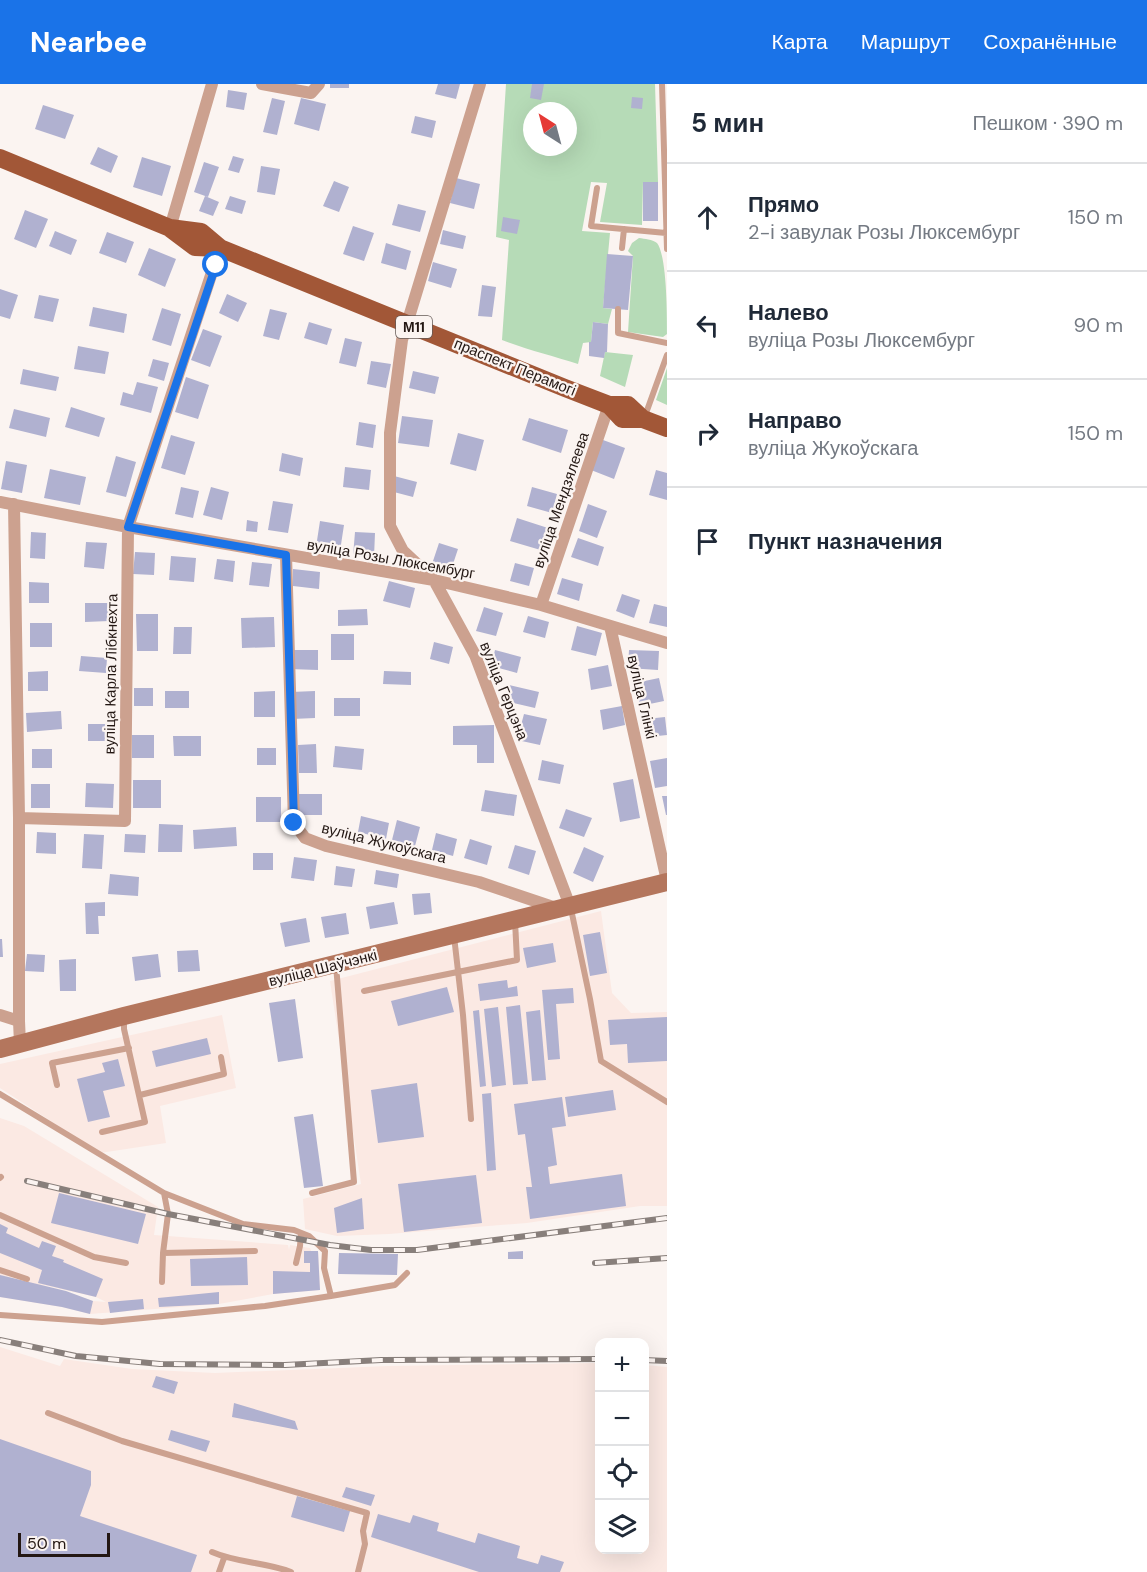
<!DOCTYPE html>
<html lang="ru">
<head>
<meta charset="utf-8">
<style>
  :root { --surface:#fff; --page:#f2f2f3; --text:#1f2937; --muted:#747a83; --line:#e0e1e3; --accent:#1a73e8 }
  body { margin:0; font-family:"DM Sans",sans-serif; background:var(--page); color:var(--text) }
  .controls { position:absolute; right:18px; bottom:18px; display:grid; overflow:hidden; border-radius:12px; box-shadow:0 6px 24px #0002 }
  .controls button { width:54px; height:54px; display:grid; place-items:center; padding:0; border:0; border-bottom:2px solid var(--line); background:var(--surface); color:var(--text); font:30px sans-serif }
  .compass { position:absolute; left:523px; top:18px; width:54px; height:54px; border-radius:50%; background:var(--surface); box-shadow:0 6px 24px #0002; rotate:324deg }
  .scale { position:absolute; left:18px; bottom:15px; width:92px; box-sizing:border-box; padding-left:6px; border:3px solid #231713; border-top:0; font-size:16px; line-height:21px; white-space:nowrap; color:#231713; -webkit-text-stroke:4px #fbf4f1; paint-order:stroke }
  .stop { position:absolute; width:18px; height:18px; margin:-14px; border:4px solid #1a73e8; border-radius:50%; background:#fff }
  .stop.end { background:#1a73e8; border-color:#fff; box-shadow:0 2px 6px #0008 }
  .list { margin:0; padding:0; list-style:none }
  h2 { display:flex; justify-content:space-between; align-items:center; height:78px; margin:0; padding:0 24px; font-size:26px }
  h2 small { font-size:20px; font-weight:400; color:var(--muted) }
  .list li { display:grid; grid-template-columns:39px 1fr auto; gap:18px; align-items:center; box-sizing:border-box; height:108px; padding:0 24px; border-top:2px solid var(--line) }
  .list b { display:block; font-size:22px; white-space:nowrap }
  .list p { margin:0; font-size:20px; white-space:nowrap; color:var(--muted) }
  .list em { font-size:20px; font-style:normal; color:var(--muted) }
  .icon { flex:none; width:33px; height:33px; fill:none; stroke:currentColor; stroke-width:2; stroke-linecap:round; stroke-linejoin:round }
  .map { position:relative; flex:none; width:667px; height:1488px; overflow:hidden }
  header { display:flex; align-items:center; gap:36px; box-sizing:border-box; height:84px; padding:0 30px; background:var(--accent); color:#fff }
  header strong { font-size:28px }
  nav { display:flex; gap:33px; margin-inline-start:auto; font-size:21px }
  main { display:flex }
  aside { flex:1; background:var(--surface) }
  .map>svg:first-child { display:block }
  .built { fill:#fbe9e3; fill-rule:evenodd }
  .green { fill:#b6dbb7; fill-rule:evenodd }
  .building { fill:#b0b1d0 }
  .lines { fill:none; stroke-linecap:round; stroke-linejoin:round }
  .service { stroke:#cca18f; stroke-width:6 }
  .minor { stroke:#cca18f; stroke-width:12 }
  .secondary { stroke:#b4765d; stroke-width:18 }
  .primary { stroke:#a25737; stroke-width:18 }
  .rail-casing { stroke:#887f7b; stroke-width:6 }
  .rail { stroke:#fbf4f1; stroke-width:4; stroke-dasharray:11; stroke-linecap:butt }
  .route { stroke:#1a73e8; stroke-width:8 }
  .labels { text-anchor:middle; stroke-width:4.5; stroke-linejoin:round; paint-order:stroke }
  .shield { fill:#fbf4f1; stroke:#645956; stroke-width:1.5 }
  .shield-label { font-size:14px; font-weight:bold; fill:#231713 }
  .street-label { font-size:15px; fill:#231713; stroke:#fbf4f1 }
</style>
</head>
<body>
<header>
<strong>Nearbee</strong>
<nav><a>Карта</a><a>Маршрут</a><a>Сохранённые</a></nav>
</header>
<main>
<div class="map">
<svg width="667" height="1488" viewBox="0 0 667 1488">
  <rect width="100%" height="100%" fill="#fbf4f1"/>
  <path class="built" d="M601 827 612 909 631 929 667 928V1122H640L527 1139 389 1150 337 1152 305 1145 303 1115 361 1100 330 897Z
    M222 931 236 1004 160 1022 166 1059 100 1069 0 1004V980Z
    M0 1034 24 1042 158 1123 154 1151 288 1161 289 1166 290 1161 310 1164 311 1167H318L320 1206 273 1210 219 1220 90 1230 62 1223 0 1213ZM38 1200 96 1213 106 1218 93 1217Z
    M0 1263 60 1282 64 1275 132 1285 215 1289 388 1282 599 1279 600 1466H644L645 1281 667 1283V1488H0Z"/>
  <path class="green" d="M506 0H655L658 98H643L642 141 600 138 607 99 591 98 582 147 610 149 603 224 612 225 608 240 593 238 591 258 583 259 578 280C553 272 527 266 502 256L509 156 496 153ZM532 27H568V63H532Z
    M639 154C645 155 652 155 657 159 667 172 667 231 667 250L663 253 628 248 633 172 628 167 632 159Z
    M605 268 633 271 625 303 600 292Z
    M667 284V321L656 316Z"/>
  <path class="building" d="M330 0H349V4H330Z
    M438 0H460L456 15 435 10Z
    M532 0H544L541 16 530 14Z
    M228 6 247 9 244 26 226 23Z
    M632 13 643 14 642 25 631 24Z
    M272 14 285 17 277 51 263 48Z
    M301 14 326 20 319 47 294 40Z
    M43 21 74 31 65 55 35 45Z
    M415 32 436 37 432 54 411 49Z
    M98 63 118 72 111 89 90 80Z
    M233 72 244 75 239 89 228 86Z
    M142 73 171 82 162 112 133 103Z
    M204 78 219 83 208 113 194 108Z
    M261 82 280 85 275 111 257 108Z
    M456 94 480 100 474 125 450 119Z
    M334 97 349 103 339 128 323 122Z
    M643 98H658V137H643Z
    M205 112 219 118 213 132 199 127Z
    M230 112 246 117 242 130 225 125Z
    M398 120 426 127 420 148 392 141Z
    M25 126 48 135 36 164 14 155Z
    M503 133 520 136 517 150 501 147Z
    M353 142 374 149 364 177 343 170Z
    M443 146 466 152 463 165 440 160Z
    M55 147 77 156 71 171 49 162Z
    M107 148 134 158 126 179 99 169Z
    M386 159 411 167 406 186 381 179Z
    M149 164 176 175 165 203 138 191Z
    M607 170 633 172 628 226 603 224Z
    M433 178 457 185 451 204 428 197Z
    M482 201 496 203 492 233 478 232Z
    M0 205 18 211 10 235 0 232Z
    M227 210 247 219 238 238 219 229Z
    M39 211 59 215 53 238 34 234Z
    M93 223 127 230 124 249 89 242Z
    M162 224 181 230 171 262 152 256Z
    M270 225 287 229 279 256 263 252Z
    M309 238 332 245 327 261 304 254Z
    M593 238 608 240 607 268H605L604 274 589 272V258H591Z
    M203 245 222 252 210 283 191 276Z
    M345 254 362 258 356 283 339 279Z
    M78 262 109 268 105 290 74 285Z
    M153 275 169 279 164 297 148 292Z
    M371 277 391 280 386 304 367 300Z
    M23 285 59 293 56 307 20 300Z
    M413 287 439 293 435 310 409 304Z
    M186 293 209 301 198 335 175 328Z
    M137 298 158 303 151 329 120 321 123 308 133 311Z
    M71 323 105 334 99 353 65 343Z
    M14 325 50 334 46 353 9 344Z
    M402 332 433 336 429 363 398 359Z
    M529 334 568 346 561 369 522 356Z
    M359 338 376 341 373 364 356 361Z
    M458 349 484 356 476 387 450 380Z
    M171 351 195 358 185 391 161 384Z
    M603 356 625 364 614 395 591 386Z
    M282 369 303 374 300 392 279 387Z
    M116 372 136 378 126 413 106 408Z
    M6 377 27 381 22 409 1 405Z
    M345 383 371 386 369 406 343 403Z
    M50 385 86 393 80 421 44 414Z
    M656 386 667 389V416L649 411Z
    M394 392 417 398 413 413 390 407Z
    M181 403 199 407 193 434 175 430Z
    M211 403 229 408 222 436 203 431Z
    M532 403 557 410 552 429 527 422Z
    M273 417 293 420 288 449 268 446Z
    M588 420 607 427 597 454 579 447Z
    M517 434 551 445 544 467 510 457Z
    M247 436 258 438 257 448 246 447Z
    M320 437 344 441 340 467 316 463Z
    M31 448 46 449 45 475 30 474Z
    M355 448 375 449 374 473 353 472Z
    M578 454 604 463 598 482 571 473Z
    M86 458 107 459 104 485 84 483Z
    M439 459 458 465 451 486 432 480Z
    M135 468 155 469 154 491 133 490Z
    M171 472 196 474 194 498 169 496Z
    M217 475 235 477 233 498 214 495Z
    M252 478 272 480 269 503 249 501Z
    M515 479 534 484 529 502 510 497Z
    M293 485 320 488 319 505 293 502Z
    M562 494 583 500 579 517 557 510Z
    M389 497 415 504 410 524 383 517Z
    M29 498 49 499V519H29Z
    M622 510 640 516 634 534 616 527Z
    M85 519H109V537L85 538Z
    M654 520 667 523V543L649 539Z
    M484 523 503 529 496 552 476 547Z
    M367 525 368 541 338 542V526Z
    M136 530H158V567H137Z
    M528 532 549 538 545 554 523 548Z
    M274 533 275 563 242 564 241 534Z
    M30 539H52V563H30Z
    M577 542 602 549 596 572 571 566Z
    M174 543H192L191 570H173Z
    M331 550H354V576H331Z
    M434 558 453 563 449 580 430 575Z
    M289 566H318V586L289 585Z
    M495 566 521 573 517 589 491 582Z
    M629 566 659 567 658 586 628 584Z
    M81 572 107 574 106 589 79 587Z
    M608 581 612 602 591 606 588 585Z
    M48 587V607H28V588Z
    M384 587 411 588V601L383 600Z
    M659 594 664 617 640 622 635 599Z
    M509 601 539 608 535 624 505 617Z
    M134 604H153V622H134Z
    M165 607H189V624H165Z
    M275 607V633H254V608Z
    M315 607V634L292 635 291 608Z
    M334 614H360V632H334Z
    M622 622 625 641 603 646 600 626Z
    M61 627 62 645 27 648 26 629Z
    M524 630 547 635 540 661 517 656Z
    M665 633 667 651 648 653 646 635Z
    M88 640H108V657H88Z
    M494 641V679H477V661H453V642Z
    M132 651H154V674H132Z
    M173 652H201V672H174Z
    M316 660 317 689H299L298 661Z
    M335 662 364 665 362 686 333 683Z
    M257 664H276V681H257Z
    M32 665H52V684H32Z
    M667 674V702L655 704 650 677Z
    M542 676 564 681 560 700 538 696Z
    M633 695 640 734 620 738 613 699Z
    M133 696H161V724H133Z
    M86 699 114 700 113 724 85 723Z
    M31 700H50V724H31Z
    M485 706 517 711 514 732 481 727Z
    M298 710H322V731H299Z
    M662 712H667V731H666Z
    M256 713H281V738H256Z
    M566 725 592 734 584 753 559 744Z
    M361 732 389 739 386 755 358 748Z
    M397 736 420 743 415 762 392 756Z
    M159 740 183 741 182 768H158Z
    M236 743 237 762 194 765 193 746Z
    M37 748 56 749V770L36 769Z
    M436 749 457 755 453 772 432 766Z
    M84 750 104 751 102 785 82 784Z
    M125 750 146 751 145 769 124 768Z
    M470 755 492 762 487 781 464 774Z
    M515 761 536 767 529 791 508 784Z
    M584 763 604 772 593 798 573 789Z
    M253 769H273V786H253Z
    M294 773 317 776 314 797 291 794Z
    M336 782 355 785 352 803 334 801Z
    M376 786 399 790 397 804 374 800Z
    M110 790 139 793 138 812 108 810Z
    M430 809 432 829 414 831 412 810Z
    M105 818V832H98L99 850H86L85 819Z
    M394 818 398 840 370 845 366 823Z
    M346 829 349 850 325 854 321 833Z
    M306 834 310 858 285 863 280 839Z
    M600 848 607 889 590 892 583 851Z
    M0 855H2L3 873H0Z
    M553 859 556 878 527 884 523 864Z
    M198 866 200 887 178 888 177 867Z
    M27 870 45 871 44 888 25 887Z
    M158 870 161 893 135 897 132 873Z
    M76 875V907H60L59 876Z
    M507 896 508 904 517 902 518 912 480 917 478 900Z
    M447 903 454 928 398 942 391 917Z
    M573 904 574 919 556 920 560 975 548 976 542 906Z
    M295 915 303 974 278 978 269 919Z
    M520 921 528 1000 513 1001 506 923Z
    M498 923 506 1001 492 1003 484 925Z
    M479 926 486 1002 480 1003 473 927Z
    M540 926 546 996 532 997 526 928Z
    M667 933V977L628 979 627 960 610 961 608 936Z
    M207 954 211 970 156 983 152 967Z
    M118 975 125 1002 103 1007 110 1033 88 1038 77 995 105 988 102 979Z
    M417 999 424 1053 378 1059 371 1006Z
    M613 1006 616 1026 568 1033 565 1013Z
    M491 1009 496 1086 487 1087 482 1010Z
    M562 1013 566 1042 552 1044 557 1081 548 1083 550 1100 622 1090 626 1122 530 1135 526 1103H532L525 1050 518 1051 514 1020Z
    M313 1030 323 1102 304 1104 294 1033Z
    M476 1091 482 1139 404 1148 398 1100Z
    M59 1109 146 1130 138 1160 51 1139Z
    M362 1114 364 1145 337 1149 334 1124Z
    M0 1140 8 1144 6 1149 39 1164 42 1157 56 1162 52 1172 64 1176 63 1178 103 1195 96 1213 38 1199 42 1186 0 1169Z
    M304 1167H318L320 1206 273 1210V1187L310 1188V1179H304Z
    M523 1167V1175H508V1168Z
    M339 1169 398 1170 397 1191 338 1190Z
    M247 1173 248 1201 191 1202 190 1175Z
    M0 1191 66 1207 93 1217 90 1230 62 1223 0 1213Z
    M219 1208V1220L159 1223 158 1214Z
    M143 1215 144 1225 110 1229 108 1218Z
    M156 1292 178 1298 174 1310 152 1303Z
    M234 1319 295 1337 298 1346 232 1333Z
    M171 1346 210 1357 206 1368 168 1356Z
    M0 1355 91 1387V1401L80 1432 197 1471 191 1488H0Z
    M346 1403 375 1411 371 1422 342 1413Z
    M297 1412 350 1427 344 1448 291 1433Z
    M378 1430 410 1439 413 1431 439 1439 437 1447 475 1459 478 1449 520 1462 517 1474 538 1480 541 1471 564 1478 560 1488H479L371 1453Z"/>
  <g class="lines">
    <path class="service" d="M662 0 667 165
      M597 104 591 142 666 149
      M622 164 624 145
      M618 225V249L667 259
      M645 332 667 271
      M571 825 590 915 601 977 667 1018
      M454 852 463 931 471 1035
      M364 907 517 876 515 837
      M57 1001 52 979 129 964
      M0 1010 164 1109 168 1130 163 1169 162 1198
      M140 1011 224 990 221 973
      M102 1048 145 1038 124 945V936
      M0 1094 1 1093
      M312 1109 354 1098 336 881
      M0 1131 94 1173 126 1179
      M163 1169 255 1167
      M296 1179 300 1162 301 1149
      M0 1186 27 1195
      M331 1212 395 1201 407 1189
      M0 1231 102 1238 265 1222 331 1212 324 1184 325 1167 309 1152 294 1146 243 1140 164 1109
      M48 1329 122 1357 367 1429 363 1447 365 1460 358 1488
      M212 1468C237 1479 265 1478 291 1488
      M219 1488 224 1474"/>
    <path class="minor" d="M262 0 311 9 319 0
      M480 0 402 256 390 349V442L403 467 434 496 475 571 570 822
      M170 144 212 0
      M0 418 128 443 434 496 541 521 667 559
      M14 420 19 734V937
      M286 471 294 739 305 754 326 762 479 798 556 824
      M541 521 609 321
      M610 542 667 797
      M19 734 125 737 128 443 220 164
      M0 931 19 937 20 960"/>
    <path class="secondary" d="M0 965 124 932 667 798"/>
    <path class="primary" d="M0 74 170 144 201 148 220 164 565 304 609 321H628L643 335
      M171 145 195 163 220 164
      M609 321 622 335H643L667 344"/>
    <defs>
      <path id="rail" d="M27 1097 168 1130 330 1161 371 1166H417L667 1134
        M595 1179 667 1174
        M0 1256 76 1272 160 1280 285 1281 381 1276 600 1275
        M644 1276 667 1277"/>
    </defs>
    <use href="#rail" class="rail-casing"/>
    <use href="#rail" class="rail"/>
  </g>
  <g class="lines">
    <path class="route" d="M216 181 128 443 286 471 294 739"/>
  </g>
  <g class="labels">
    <rect class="shield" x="396" y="232" width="36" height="22" rx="4.5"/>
    <g class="shield-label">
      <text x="414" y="248">М11</text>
    </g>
    <g class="street-label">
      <text transform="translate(515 283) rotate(22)" y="5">праспект Перамогі</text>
      <text transform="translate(561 416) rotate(-71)" y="5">вуліца Мендзялеева</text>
      <text transform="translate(391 475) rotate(10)" y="5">вуліца Розы Люксембург</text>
      <text transform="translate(111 590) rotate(-89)" y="5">вуліца Карла Лібкнехта</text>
      <text transform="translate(504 607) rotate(68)" y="5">вуліца Герцэна</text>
      <text transform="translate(642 613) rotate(77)" y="5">вуліца Глінкі</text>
      <text transform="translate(384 759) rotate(14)" y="5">вуліца Жукоўскага</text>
      <text transform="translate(323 884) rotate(-14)" y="5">вуліца Шаўчэнкі</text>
    </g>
  </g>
</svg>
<div class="controls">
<button>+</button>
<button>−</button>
<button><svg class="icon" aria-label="locate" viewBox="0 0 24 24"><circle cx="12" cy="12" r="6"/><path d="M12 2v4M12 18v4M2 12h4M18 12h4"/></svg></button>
<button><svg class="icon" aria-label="layers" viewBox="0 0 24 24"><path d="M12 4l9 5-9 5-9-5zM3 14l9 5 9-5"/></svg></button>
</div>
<svg class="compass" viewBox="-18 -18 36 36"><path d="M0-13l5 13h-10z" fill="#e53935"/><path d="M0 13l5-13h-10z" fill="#747a83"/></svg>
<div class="scale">50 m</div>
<div class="stop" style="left:216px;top:181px"></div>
<div class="stop end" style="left:294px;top:739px"></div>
</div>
<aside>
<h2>5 мин<small>Пешком · 390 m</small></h2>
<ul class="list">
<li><svg class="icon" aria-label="ahead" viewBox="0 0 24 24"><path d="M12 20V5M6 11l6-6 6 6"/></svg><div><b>Прямо</b><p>2-і завулак Розы Люксембург</p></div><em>150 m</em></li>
<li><svg class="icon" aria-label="left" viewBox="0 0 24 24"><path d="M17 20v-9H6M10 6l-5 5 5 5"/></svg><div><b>Налево</b><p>вуліца Розы Люксембург</p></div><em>90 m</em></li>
<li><svg class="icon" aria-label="right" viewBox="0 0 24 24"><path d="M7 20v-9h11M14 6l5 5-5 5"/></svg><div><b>Направо</b><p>вуліца Жукоўскага</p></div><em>150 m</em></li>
<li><svg class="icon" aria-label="arrive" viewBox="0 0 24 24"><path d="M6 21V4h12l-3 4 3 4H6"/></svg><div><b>Пункт назначения</b></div></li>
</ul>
</aside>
</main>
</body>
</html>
